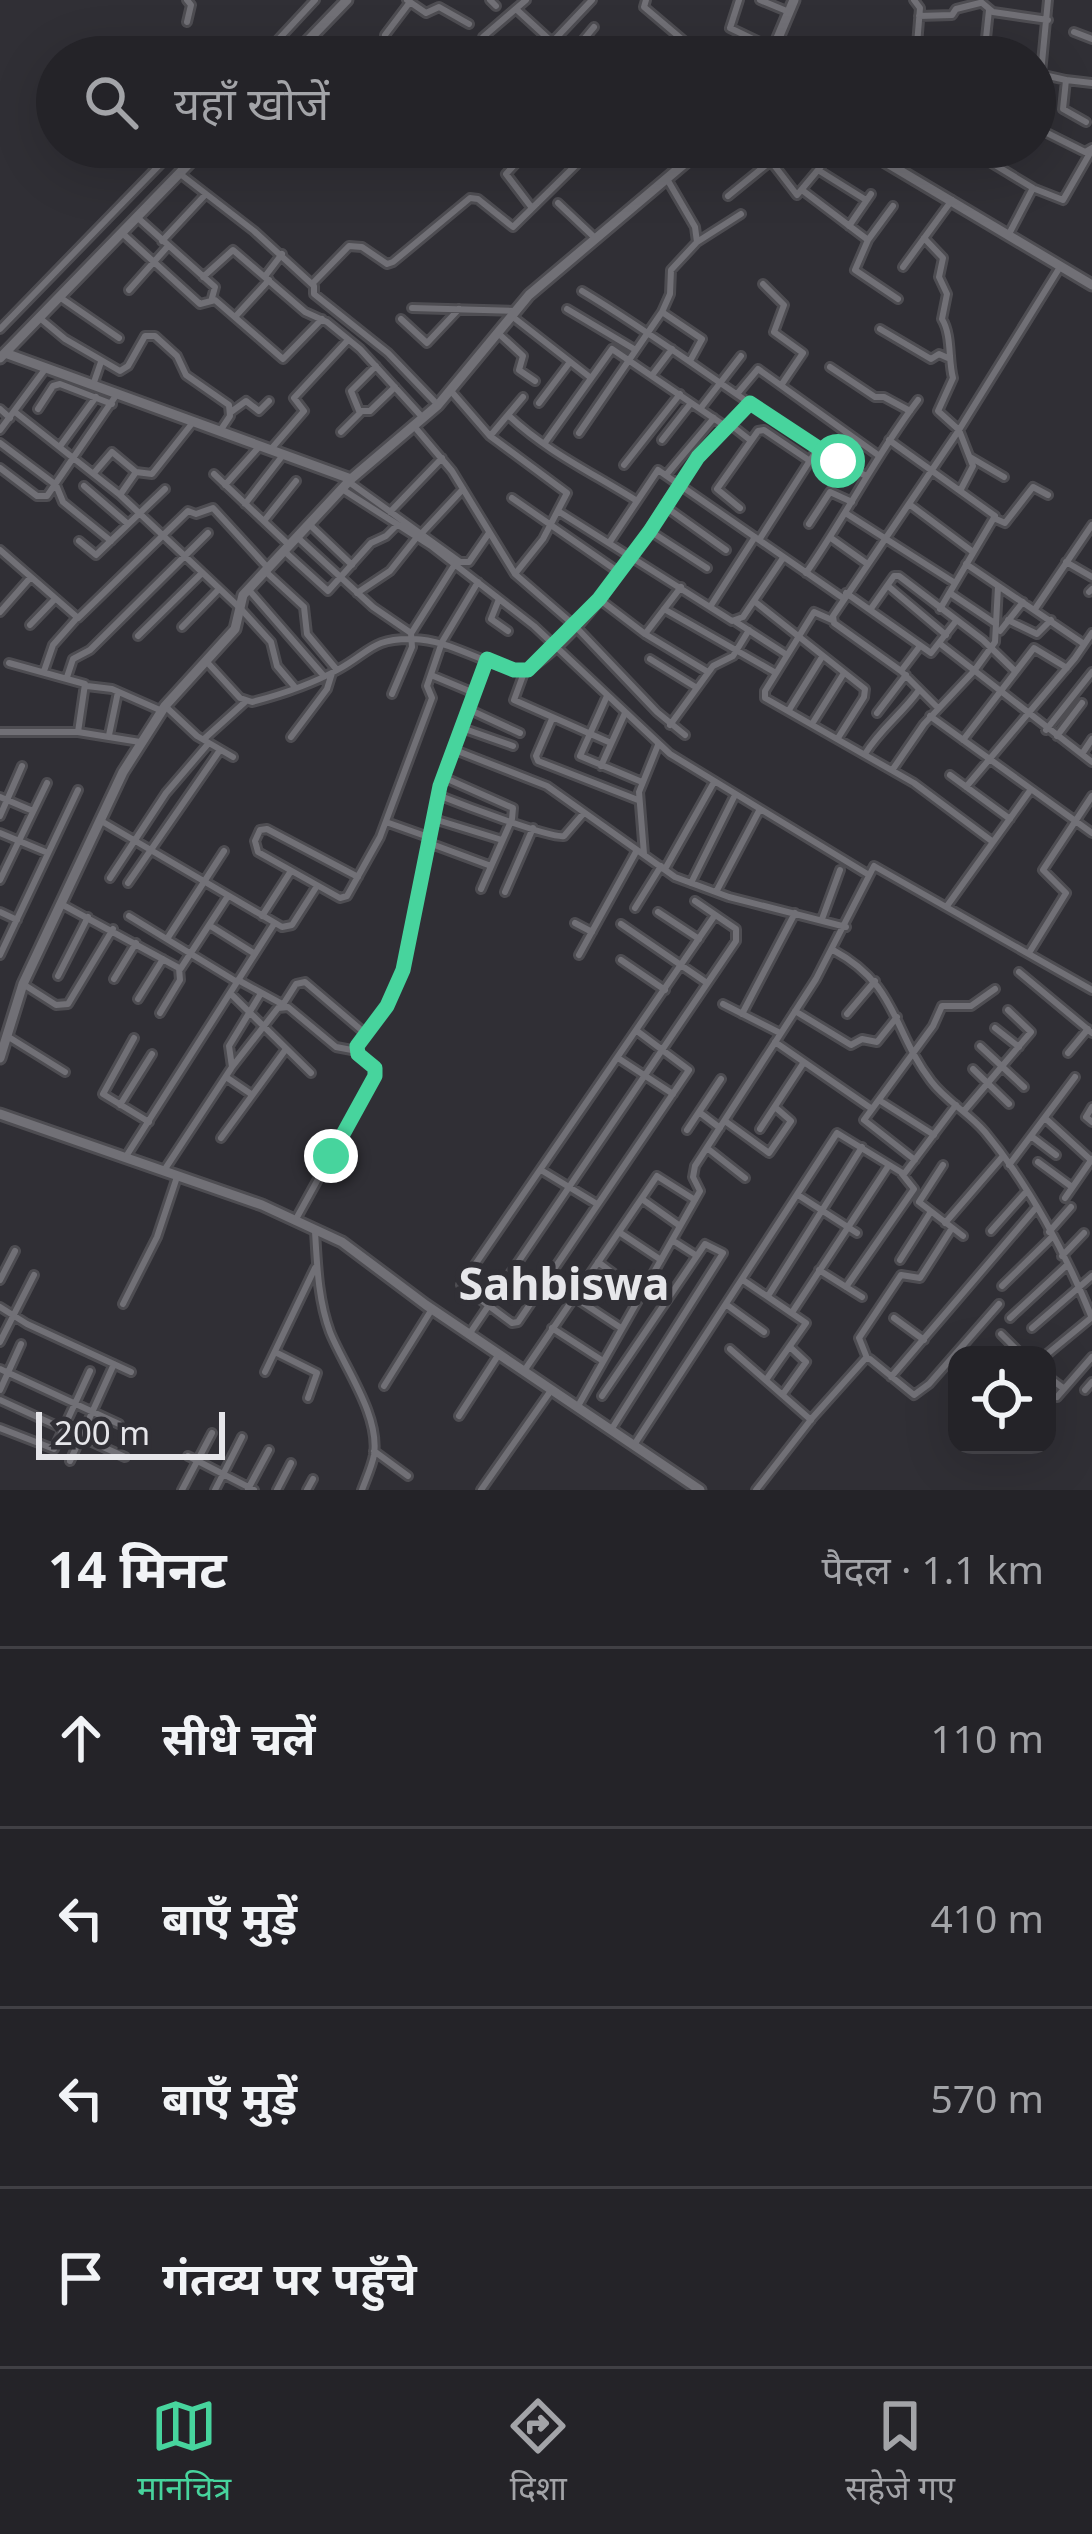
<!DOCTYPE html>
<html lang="hi">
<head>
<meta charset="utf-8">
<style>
  :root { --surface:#242328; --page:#302f34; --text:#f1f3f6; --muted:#a3a4a8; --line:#414045; --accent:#47d49d }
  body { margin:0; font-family:"Noto Sans","Noto Sans Devanagari",sans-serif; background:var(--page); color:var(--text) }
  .controls { position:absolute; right:36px; bottom:36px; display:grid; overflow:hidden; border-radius:24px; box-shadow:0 12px 48px #0002 }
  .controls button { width:108px; height:108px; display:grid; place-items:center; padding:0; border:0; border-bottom:3px solid var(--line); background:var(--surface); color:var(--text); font:60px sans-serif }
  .scale { position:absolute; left:36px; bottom:30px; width:189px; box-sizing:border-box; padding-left:12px; border:6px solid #e6e6ea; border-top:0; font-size:33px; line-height:42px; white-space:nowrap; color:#e6e6ea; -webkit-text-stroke:9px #302f35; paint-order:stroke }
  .stop { position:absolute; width:36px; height:36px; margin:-27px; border:9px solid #47d49d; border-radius:50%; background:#fff }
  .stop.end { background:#47d49d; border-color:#fff; box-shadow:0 3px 12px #0008 }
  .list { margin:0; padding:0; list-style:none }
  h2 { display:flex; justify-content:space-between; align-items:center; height:156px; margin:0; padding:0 48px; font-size:51px }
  h2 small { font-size:39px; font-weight:400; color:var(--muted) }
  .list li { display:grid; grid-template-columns:78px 1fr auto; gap:36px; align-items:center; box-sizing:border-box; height:180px; padding:0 48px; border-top:3px solid var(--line) }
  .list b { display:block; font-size:45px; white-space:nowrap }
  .list em { font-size:39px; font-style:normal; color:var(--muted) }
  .icon { flex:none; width:66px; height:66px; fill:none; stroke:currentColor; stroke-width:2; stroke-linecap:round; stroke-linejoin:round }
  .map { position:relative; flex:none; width:1092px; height:1490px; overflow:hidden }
  .search { position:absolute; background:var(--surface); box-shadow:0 12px 48px #0002; left:36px; right:36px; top:36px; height:132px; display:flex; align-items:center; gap:30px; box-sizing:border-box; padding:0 42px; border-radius:66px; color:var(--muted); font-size:45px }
  .sheet { height:876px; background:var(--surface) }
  nav { display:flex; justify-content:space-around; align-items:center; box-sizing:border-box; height:168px; border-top:3px solid var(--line); background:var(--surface); font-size:33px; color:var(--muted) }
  nav a { display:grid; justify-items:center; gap:6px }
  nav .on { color:var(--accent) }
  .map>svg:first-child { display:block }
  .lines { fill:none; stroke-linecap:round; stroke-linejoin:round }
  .street-casing { stroke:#4e4d52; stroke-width:12 }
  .secondary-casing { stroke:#4e4d52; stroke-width:15 }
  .street { stroke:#717076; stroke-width:6 }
  .secondary { stroke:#717076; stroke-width:9 }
  .route { stroke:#47d49d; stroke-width:15 }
  .labels { text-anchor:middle; stroke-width:12; stroke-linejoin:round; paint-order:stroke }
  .quarter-label { font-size:45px; font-weight:bold; fill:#e6e6ea; stroke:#302f35 }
</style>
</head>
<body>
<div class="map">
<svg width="1092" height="1490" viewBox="0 0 1092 1490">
  <rect width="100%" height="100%" fill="#302f35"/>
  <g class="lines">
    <defs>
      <path id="street" d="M187 0 191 5 187 22
        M407 0 426 13 439 7 469 24
        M490 0 496 6
        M646 0 644 7 703 57
        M739 0 730 28 774 49
        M760 0 789 12
        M914 0 920 8 916 57
        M981 2 993 12 1048 20
        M516 9 552 42
        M919 16 952 15 956 9 980 3
        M1074 32 1092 39
        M385 35 410 2
        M262 57 315 0
        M504 57 483 37 526 0
        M510 57 517 49 529 57
        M538 57 592 0
        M569 57 594 27
        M984 57 989 10
        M1035 73 1066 80 1063 109 1086 122
        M1041 73 1048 0
        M1066 80 1092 83
        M1035 127 1085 152 1092 148
        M531 147 506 174 532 208
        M662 147 680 166
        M760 147 797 195 833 152 850 161 860 147
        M866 147 879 158
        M983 147 982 157 1033 188 1009 234
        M818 170 866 200
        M179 173 254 231 314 286V294L388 353 437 404
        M1035 189 1063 200 1090 153
        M802 190 868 240 855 270 898 299
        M728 196 771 161
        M558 203 594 237
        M138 218 215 287 212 298
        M849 226 871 194
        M121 232 200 304 215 300 283 359 322 319
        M924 238 943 258 939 277 947 294 942 319C952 335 948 360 953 378L938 411 959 430 973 466 960 491
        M868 240 893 206
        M162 241 205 195
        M697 242 741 214
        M903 267 952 200
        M266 275 282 254
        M203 277 233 250 305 312 327 322 360 349 423 418
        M312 284 349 246 362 247 387 264 393 262 470 198 478 199 513 227 576 165 585 147
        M763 284 784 305 774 332 803 353 782 384
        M129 290 168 246
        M582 291C679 349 767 422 866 476
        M61 298 119 338
        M412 308 515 311
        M567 309 634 349
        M662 312 702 339 690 361
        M235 317 269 280
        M513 317 591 378
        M41 319 65 339 120 371 128 366 145 336H155L177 356 186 375 229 405 230 416 220 431
        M401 319 427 343 459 309
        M0 329 177 147
        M880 329 931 359 939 354 948 358
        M498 333 523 356 519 370 535 381
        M830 367 875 397H884L910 411
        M653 374 672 349
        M93 385 101 362
        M451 391 490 436 567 493 543 539 515 574
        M737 394 758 369 878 455
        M539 403 570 362
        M0 409 10 418
        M38 409 53 386 60 384 112 404
        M700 409 741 356
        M362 411H370L395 387
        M15 412 120 495 241 609 271 642 277 666 294 686
        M231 412 246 401 259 411 269 401
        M508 415C547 452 593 473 637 501
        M413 425 452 471 515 574 575 626 657 712 685 735
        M731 425 750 440
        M0 430 46 368
        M341 432 360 413 351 391 376 366
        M579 433 662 312 670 294 671 270 697 242 695 227 667 179
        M491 435 523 397
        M662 440 691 403
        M889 440 995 516 940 609
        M0 443 56 485 63 502 111 541
        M544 444 612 349 728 428
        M61 445 96 397
        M272 448 304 411 294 398 348 340
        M970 457 1004 477
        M624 465 680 394
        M0 468 37 496H47L117 394
        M94 473 112 452 136 472
        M214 474 289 545
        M666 475 714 418
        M349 482 460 562H469L489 533
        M225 485 259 447
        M84 486 128 524
        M342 489 431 546 534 626 670 754 869 875
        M120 495 136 472 152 474 194 421
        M512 498 620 573
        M245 504 283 455
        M909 504 973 552
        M666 507 726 550
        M740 508 717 489 758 431 764 430 810 461
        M558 511 732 621 743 617 783 558
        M390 512 442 458
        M847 514 955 583
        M996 519 1005 523 1033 487 1048 495
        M264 521 296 481
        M309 524 352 565
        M809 524 830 492 852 502
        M650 531 707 568
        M422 533 463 489
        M297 537 373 607 411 633 412 647 392 694
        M831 538 866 563
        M759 540 818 448
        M79 541 96 555 165 489
        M609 543 658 470 843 598
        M0 550 78 618 188 511 196 514 213 508 268 568
        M284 551 328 591 371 543 386 536 397 525
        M1066 562 1092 577
        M966 564 1084 644
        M265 571 304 607 307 634 337 670
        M806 573C846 516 876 455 918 400
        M888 586 946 635
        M248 589 323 675
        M1089 592 1092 589
        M357 593 390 571 417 537
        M846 593 931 653 956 621
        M950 593 996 624
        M499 599 491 619 508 631
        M599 599 645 634 708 672
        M754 601 865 689 864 697 838 738
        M710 607 755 537
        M664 609 776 673
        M1035 609 1092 525
        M870 610 894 576H899L983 640 1014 670
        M0 612 30 578
        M832 620 814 612 765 691V698L914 783 993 842
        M1008 620 1037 634 1051 620
        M736 622 787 655
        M30 625 54 600
        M182 627 219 589
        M1000 631 1023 602
        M412 632 455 564
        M645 634 681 587
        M138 636 201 574
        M939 643 1092 762
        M650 659 697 688
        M206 661 240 698 252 702C279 695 314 683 339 669 370 652 372 638 413 639 455 640 491 671 528 670 595 627 647 529 692 465 708 441 732 424 750 403
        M9 663 85 684 78 732
        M525 670 514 700 611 743
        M44 671 53 645 76 619
        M901 671 920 646
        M431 675 474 693
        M67 677 73 659 90 650 208 533
        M87 686 112 689 162 711
        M607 696 580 756 642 782
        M165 706 197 736 233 757
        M938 708 901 671 834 623 833 616 959 430 1060 267
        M468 709 520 733
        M789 710 822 657
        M877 713 906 675
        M930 716 1092 833
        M552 719 536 756 538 761 638 800
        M812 724 844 673
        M670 725 713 666 733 656 749 630
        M462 728 513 746
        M1046 730 1092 672
        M0 732H78L140 742
        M109 735 118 692
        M1057 736 1082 703
        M291 737 327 689 332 673
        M204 739 245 702
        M963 740 1034 648 1067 668
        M455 750 547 786 675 877 729 897 846 927
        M865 754C881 728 901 715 919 690
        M1082 754 1092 739
        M601 766 625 713
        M893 769 924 724 974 671 995 642 998 587
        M950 775 1010 819
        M443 777 513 808 512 819 481 889
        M966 787 1075 658 1092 633
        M438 795C458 803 551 839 564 836L583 814
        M0 797 33 811
        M0 816 22 766
        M434 819 502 840
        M103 822 282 927 292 925 317 886
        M386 822 431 838
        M0 833 48 853
        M429 843 491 866
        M644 854 639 792 658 745
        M665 869 714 782
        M358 877 267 829 260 830 255 841 258 852 340 898 347 896 380 837 432 698 427 686 442 642 478 582
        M110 878 166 793 208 744
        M0 880 47 783
        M128 883 220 750
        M691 883 735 795
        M505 892 533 828
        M716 892 760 809
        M63 905 179 968 180 980 160 1013
        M947 906 1029 792
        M635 908 661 866
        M0 912 17 920
        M658 912 699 939
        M129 916 237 982
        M262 916 291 871
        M822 919 840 870
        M575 923 592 932
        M621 924 707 983
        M209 925 255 954
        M167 939 224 851
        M833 950C898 985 892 1030 931 1081 946 1101 969 1113 985 1132 1029 1185 1066 1254 1092 1318
        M1029 953 1066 893 1043 870 1092 796
        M0 955 78 790
        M579 955 637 850
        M621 960 665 990
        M181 968 228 896
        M1019 972 1092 1033
        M58 976 88 917
        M114 979 136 943
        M238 980 282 1004
        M23 984 56 1005 68 1004 113 929
        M231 994 311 1073
        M138 999 163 959
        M723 1004 780 1033
        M282 1006 296 984 305 982 366 1034
        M795 1011 851 1045 862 1039 877 1042 897 1017
        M742 1014 795 913
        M847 1014 875 981
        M995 1028 1019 1047
        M637 1031 689 1070 518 1322 512 1323 461 1285 715 915
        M7 1036 65 1072
        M134 1038 103 1094 149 1122
        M775 1042 872 1109
        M980 1046 1024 1087
        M1068 1053 1088 1029
        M618 1058 673 1094
        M232 1067 229 1046 260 995
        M973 1069 1009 1104
        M226 1077 251 1094
        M879 1100 934 1135
        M120 1105 152 1054
        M1092 1107 1086 1117 1092 1122
        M964 1111 1031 1032 1008 1010
        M699 1112 720 1128
        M1045 1118 1092 1161
        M725 1121 769 1153 791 1121 775 1107
        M760 1129 804 1062
        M687 1130 721 1079
        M1031 1136 1056 1155
        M221 1138 286 1049
        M707 1148 745 1178
        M125 1158 274 924
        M915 1160 864 1120 933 1026 942 1006H971L995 989
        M1038 1162 1072 1187
        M943 1165 919 1202 963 1236
        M1009 1165 1075 1077
        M165 1169 232 1067 278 1008 288 1007 336 1047 357 1051
        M541 1170 597 1204
        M798 1195 857 1233
        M1065 1198 1092 1159
        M642 1199 680 1226
        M296 1219 375 1076V1068L358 1055 357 1046 387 1006 403 970 440 786 487 659
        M945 1223 1003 1156
        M315 1231C317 1264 318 1300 330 1332 344 1367 380 1415 374 1455 372 1466 366 1479 362 1490
        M991 1231 1025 1193
        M619 1232 661 1260
        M1049 1232 1071 1207
        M672 1240 697 1256
        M1062 1256 1084 1233
        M900 1260 930 1213
        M598 1262 641 1294
        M819 1270 862 1297
        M0 1280 15 1251
        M743 1280 806 1323 766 1380
        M1002 1286 1051 1238
        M846 1287 914 1189 902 1174
        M768 1296 862 1147
        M574 1297 621 1328
        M123 1304 157 1237 177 1177
        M727 1305 764 1332
        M0 1307 27 1324 131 1372
        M793 1311 889 1165
        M894 1318 924 1340
        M1010 1318 1067 1265
        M552 1328 603 1361
        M1032 1328 1092 1276
        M470 1333 736 941V929L695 901
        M1001 1334 1022 1355
        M0 1342 34 1275
        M730 1349 811 1420
        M275 1352 317 1373 308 1398
        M1046 1355 1092 1317
        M867 1358 859 1338 901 1275 920 1278 952 1228
        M0 1369 119 1424
        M524 1371 657 1176 695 1200
        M265 1372 315 1268
        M1047 1376 1063 1388
        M891 1377 1035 1209
        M384 1386 432 1309
        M0 1390 21 1344
        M1085 1390 1092 1382
        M783 1394 806 1362 790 1347
        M602 1396 705 1244 723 1253 611 1430
        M1057 1397 1092 1357
        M0 1400 125 1457
        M578 1406 700 1191 693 1177 695 1166 816 979 874 866 1092 990
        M459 1416 499 1354
        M0 1428 54 1449 90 1371
        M634 1445 837 1133 904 1174 956 1105
        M374 1451 408 1476
        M188 1456 254 1490
        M70 1461 114 1364
        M248 1489 269 1450
        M182 1490 212 1433
        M215 1490 242 1437
        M277 1490 291 1463
        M307 1490 313 1479
        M481 1490 552 1389
        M756 1490 813 1417 865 1359H870L914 1395 929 1384 999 1304"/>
      <path id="secondary" d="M774 49 847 48 894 57
        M292 57 347 0
        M770 57 794 0
        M881 147 882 160 1092 285
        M5 353 351 479
        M0 358 205 147
        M0 1058 23 984 123 772 165 706 235 629 243 595 351 479 438 405 529 295 704 147
        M0 1114 262 1205 342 1242 426 1305 700 1490"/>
    </defs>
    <use href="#street" class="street-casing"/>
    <use href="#secondary" class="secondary-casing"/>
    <use href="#street" class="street"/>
    <use href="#secondary" class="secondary"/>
  </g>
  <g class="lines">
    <path class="route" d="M331 1156 375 1076V1068L358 1054 357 1046 387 1006 403 970 440 786 487 659 514 670H528L599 599 650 531 698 457 750 403 838 461"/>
  </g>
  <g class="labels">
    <g class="quarter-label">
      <text x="564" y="1300">Sahbiswa</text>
    </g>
  </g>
</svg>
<div class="controls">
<button><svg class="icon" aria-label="locate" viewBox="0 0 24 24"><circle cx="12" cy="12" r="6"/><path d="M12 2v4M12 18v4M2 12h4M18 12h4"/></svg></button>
</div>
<div class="scale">200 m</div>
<div class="stop" style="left:838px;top:461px"></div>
<div class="stop end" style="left:331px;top:1156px"></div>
<div class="search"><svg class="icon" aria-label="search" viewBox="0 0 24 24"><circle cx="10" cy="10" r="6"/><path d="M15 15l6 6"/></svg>यहाँ खोजें</div>
</div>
<section class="sheet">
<h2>14 मिनट<small>पैदल · 1.1 km</small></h2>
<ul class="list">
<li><svg class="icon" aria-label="ahead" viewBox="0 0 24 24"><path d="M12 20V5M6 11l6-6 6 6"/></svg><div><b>सीधे चलें</b></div><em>110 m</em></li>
<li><svg class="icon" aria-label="left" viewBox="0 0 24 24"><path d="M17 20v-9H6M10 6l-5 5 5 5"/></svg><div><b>बाएँ मुड़ें</b></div><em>410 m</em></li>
<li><svg class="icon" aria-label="left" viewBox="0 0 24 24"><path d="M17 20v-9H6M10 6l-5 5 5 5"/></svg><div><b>बाएँ मुड़ें</b></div><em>570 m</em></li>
<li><svg class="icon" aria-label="arrive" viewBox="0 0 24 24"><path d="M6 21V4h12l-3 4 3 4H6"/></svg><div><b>गंतव्य पर पहुँचे</b></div></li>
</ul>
</section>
<nav>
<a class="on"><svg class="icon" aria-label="map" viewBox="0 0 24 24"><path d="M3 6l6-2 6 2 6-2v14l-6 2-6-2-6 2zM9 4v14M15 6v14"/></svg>मानचित्र</a>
<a><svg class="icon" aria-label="directions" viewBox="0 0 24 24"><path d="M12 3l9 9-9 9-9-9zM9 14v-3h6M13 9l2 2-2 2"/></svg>दिशा</a>
<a><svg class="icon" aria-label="saved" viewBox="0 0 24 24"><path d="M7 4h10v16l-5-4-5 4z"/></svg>सहेजे गए</a>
</nav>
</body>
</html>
